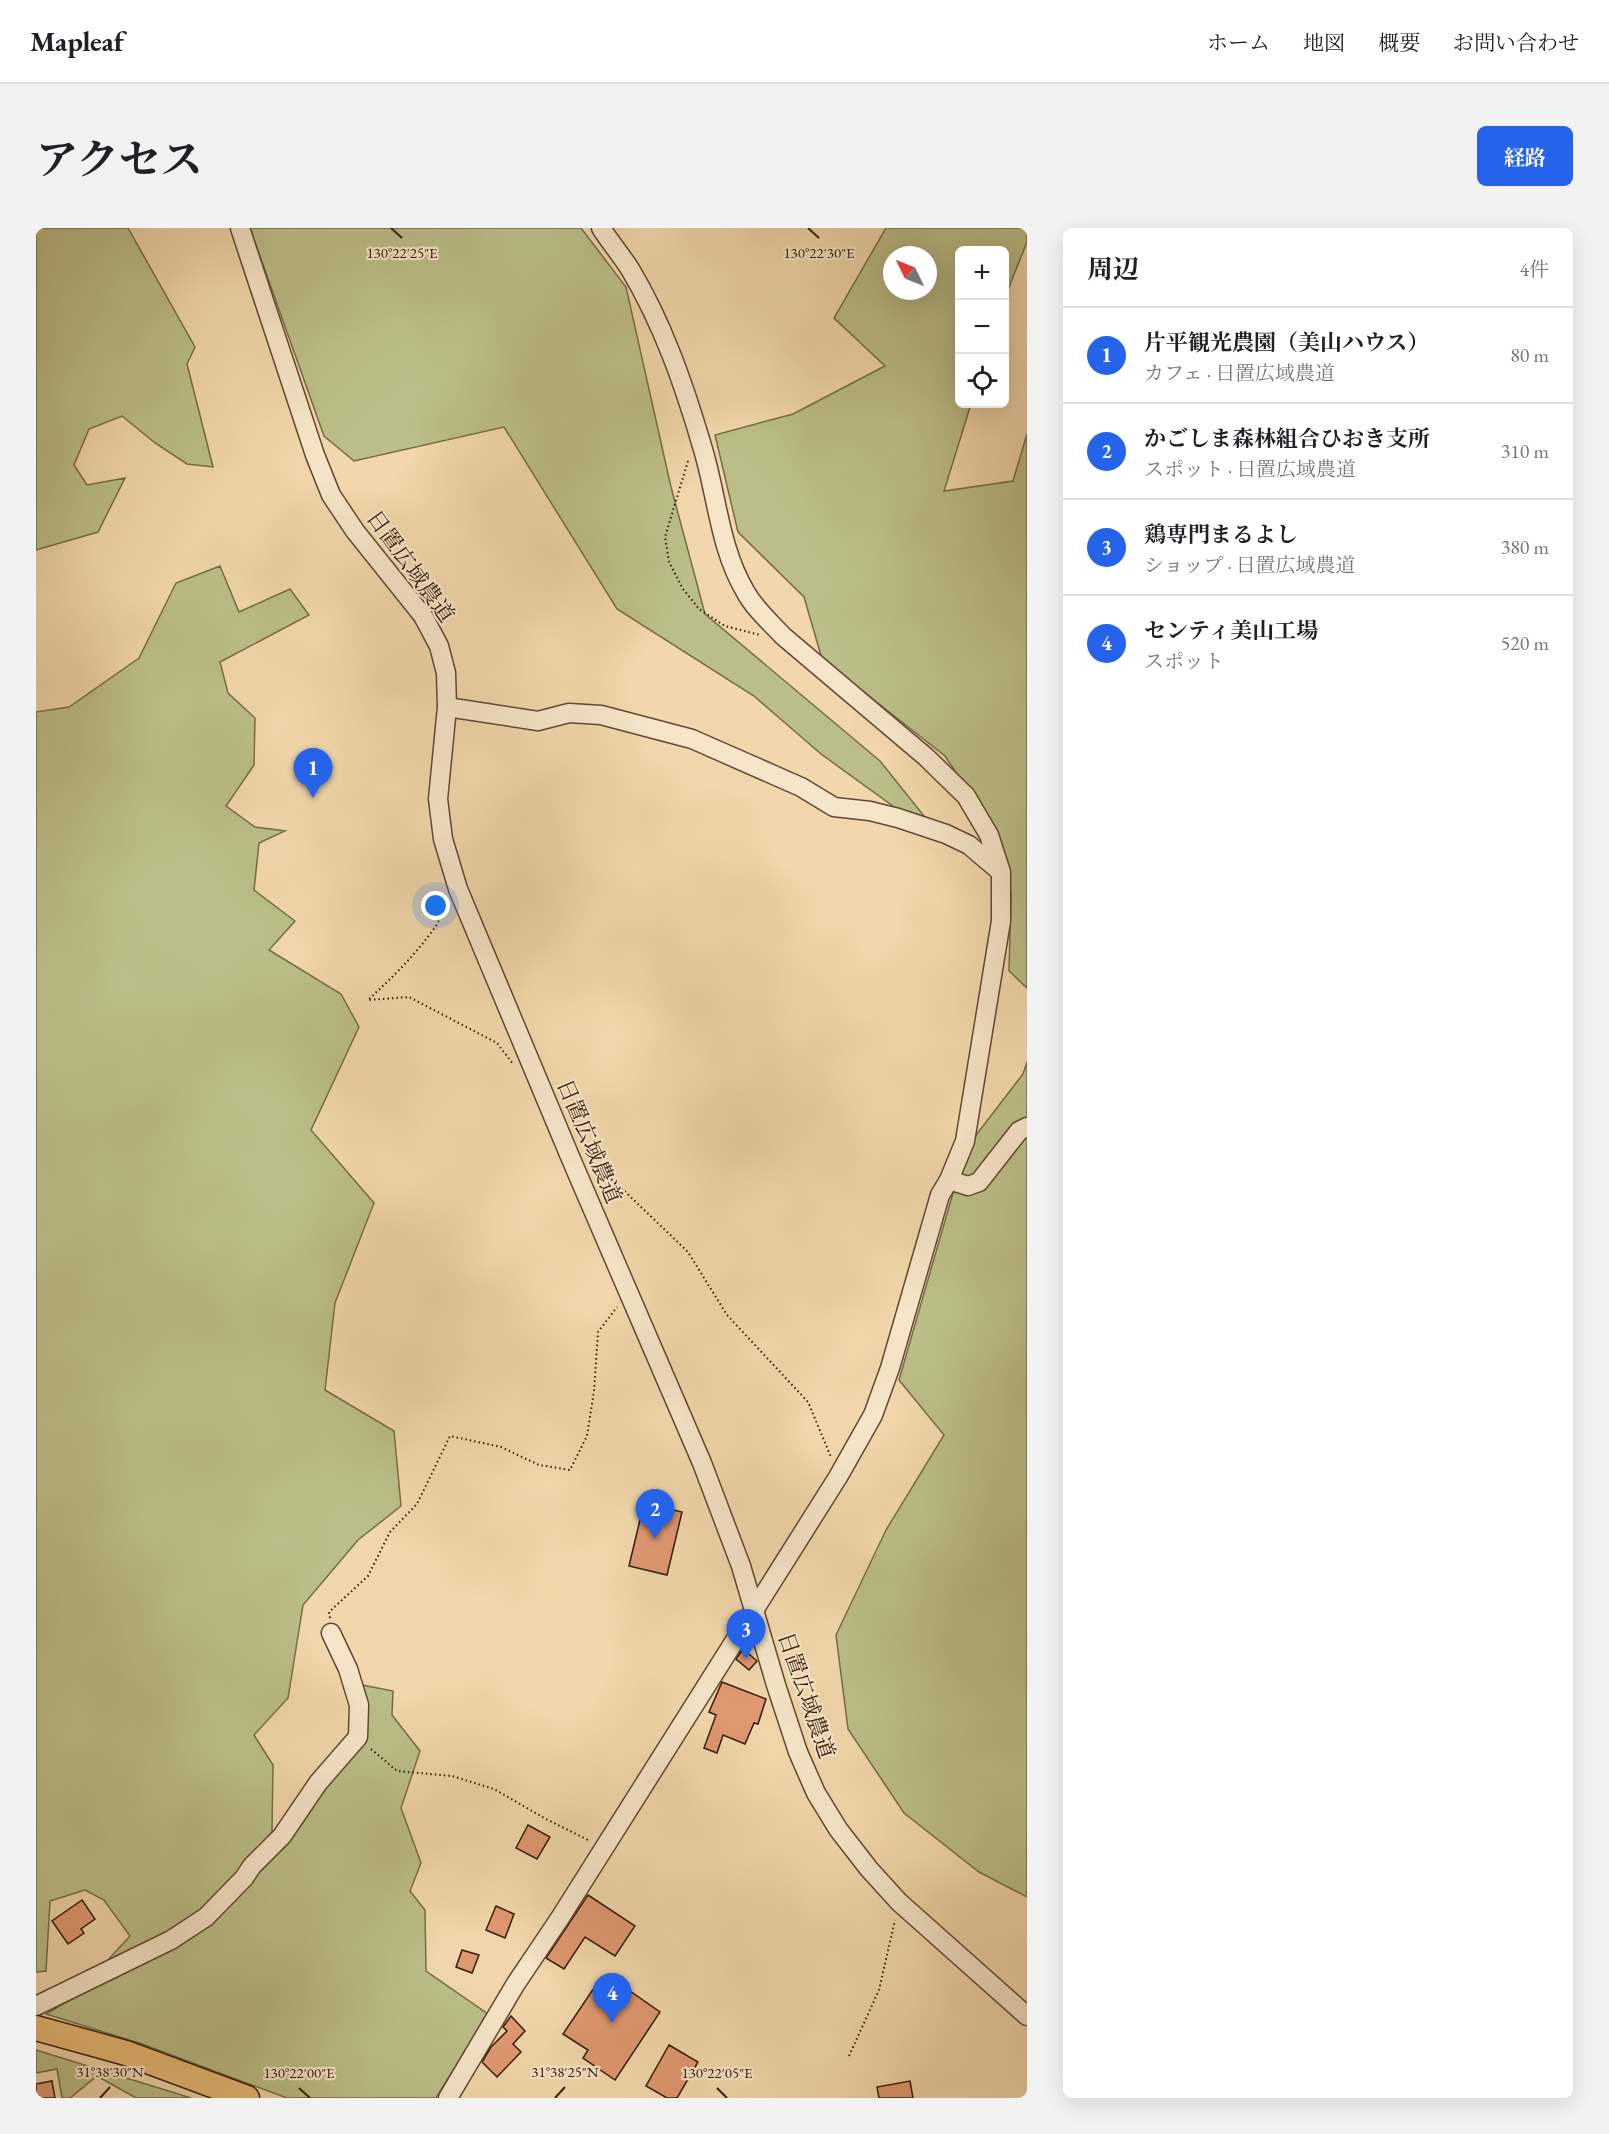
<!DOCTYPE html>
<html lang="ja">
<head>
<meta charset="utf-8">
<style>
  :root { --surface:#fff; --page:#f2f2f2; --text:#202124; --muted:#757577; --line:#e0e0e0; --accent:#2563eb }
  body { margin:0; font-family:"EB Garamond","Noto Serif JP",serif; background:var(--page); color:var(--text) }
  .controls { position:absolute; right:18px; top:18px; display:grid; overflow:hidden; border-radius:9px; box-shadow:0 6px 24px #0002 }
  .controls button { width:54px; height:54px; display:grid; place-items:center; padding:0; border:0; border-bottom:2px solid var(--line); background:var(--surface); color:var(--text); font:30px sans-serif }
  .compass { position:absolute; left:847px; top:18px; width:54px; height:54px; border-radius:50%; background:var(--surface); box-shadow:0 6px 24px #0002; rotate:313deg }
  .you { position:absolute; left:400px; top:678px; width:21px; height:21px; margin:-15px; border:4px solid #fff; border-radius:50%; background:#1a73e8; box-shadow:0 0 0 9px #1a73e833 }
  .badge { display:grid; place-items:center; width:39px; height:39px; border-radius:50%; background:var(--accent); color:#fff; font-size:20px; font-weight:700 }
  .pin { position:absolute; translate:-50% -50px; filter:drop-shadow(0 2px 3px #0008) }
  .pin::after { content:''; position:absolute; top:32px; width:21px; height:18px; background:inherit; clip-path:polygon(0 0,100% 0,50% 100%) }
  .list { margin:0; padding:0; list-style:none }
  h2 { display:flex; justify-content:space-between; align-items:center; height:78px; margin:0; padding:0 24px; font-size:26px }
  h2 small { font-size:20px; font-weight:400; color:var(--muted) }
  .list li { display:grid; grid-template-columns:39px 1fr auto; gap:18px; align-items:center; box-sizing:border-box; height:96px; padding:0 24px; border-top:2px solid var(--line) }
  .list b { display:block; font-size:22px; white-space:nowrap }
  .list p { margin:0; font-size:20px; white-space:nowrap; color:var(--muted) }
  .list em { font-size:20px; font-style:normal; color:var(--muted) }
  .icon { flex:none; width:33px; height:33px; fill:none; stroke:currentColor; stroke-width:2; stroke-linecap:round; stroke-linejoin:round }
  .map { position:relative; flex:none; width:991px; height:1870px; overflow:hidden; border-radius:9px }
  header { display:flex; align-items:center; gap:36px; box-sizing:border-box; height:84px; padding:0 30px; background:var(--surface); border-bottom:2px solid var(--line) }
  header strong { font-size:28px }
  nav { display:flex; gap:33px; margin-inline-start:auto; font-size:21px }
  .intro { display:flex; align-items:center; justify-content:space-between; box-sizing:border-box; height:144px; padding:0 36px }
  h1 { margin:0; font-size:42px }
  .button { padding:15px 27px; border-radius:9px; background:var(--accent); color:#fff; font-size:21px; font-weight:700 }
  main { display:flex; gap:36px; padding:0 36px }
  aside { flex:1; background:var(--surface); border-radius:9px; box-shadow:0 6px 24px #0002 }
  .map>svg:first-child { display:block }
  .green { fill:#bbbe88; stroke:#766c48; stroke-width:1.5; fill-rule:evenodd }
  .building { fill:#e09871; stroke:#321909; stroke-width:1.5 }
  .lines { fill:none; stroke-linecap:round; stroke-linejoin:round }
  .minor-casing { stroke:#624832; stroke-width:21 }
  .major-casing { stroke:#321909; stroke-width:27 }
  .path { stroke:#321909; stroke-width:2; stroke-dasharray:1.5 3; stroke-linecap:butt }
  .minor { stroke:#f6e5c8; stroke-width:18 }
  .major { stroke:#e8bc76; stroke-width:24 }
  .ticks { fill:none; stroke:#321909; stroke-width:2 }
  .labels { text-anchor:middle; stroke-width:4.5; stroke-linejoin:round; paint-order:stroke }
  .street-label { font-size:22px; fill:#321909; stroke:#f6e5c8 }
  .ticks-label { font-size:15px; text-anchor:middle; fill:#321909; stroke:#f6e5c8; stroke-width:4.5; stroke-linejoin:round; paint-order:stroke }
</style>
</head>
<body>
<header>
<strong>Mapleaf</strong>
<nav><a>ホーム</a><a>地図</a><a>概要</a><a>お問い合わせ</a></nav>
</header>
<div class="intro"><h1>アクセス</h1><a class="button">経路</a></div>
<main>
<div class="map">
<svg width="991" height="1870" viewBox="0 0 991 1870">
  <rect width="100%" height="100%" fill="#f1d7ab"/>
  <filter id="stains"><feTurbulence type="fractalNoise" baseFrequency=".00333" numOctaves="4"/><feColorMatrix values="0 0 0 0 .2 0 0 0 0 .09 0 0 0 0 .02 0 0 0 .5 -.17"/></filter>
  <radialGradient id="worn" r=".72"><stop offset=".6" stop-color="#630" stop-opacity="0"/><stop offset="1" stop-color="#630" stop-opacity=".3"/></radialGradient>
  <path class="green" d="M0 0H92L159 119 151 136 177 239 151 236 119 215 86 188 53 201 38 237 51 257 89 250 62 304 0 322Z
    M214 0H545L590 59 635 259 669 386 844 533 912 618 785 526 718 468 581 381 468 199 318 233 288 208Z
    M850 0H991V14L969 69V22H924V176H935L908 263 977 253 991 206V760L973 743 975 667 970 632 958 601 909 528 786 431 768 369 702 304 679 207 757 186 849 138 798 90ZM856 27H892V63H856Z
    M184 338 203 384 254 361 273 387 184 434 192 465 219 490 218 537 190 578 219 599 249 603 223 615 218 662 259 693 233 722 305 766 323 799 275 902 338 975 299 1075 289 1162 358 1203 365 1278 322 1312 267 1377 252 1470 218 1507 237 1537 236 1603 255 1605 316 1511 326 1457 357 1463 356 1487 384 1523 365 1580 385 1635 374 1663 389 1682 390 1743 452 1786 400 1870H251L106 1816 10 1786 36 1771 94 1708 68 1672 49 1662 14 1673 10 1743 0 1744V484L33 479 103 430 140 355Z
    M991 834V1669L943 1644 868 1585 812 1501 800 1407 850 1302 908 1207 863 1152 930 920 987 846Z
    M0 1822 155 1870H100L61 1848 34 1870H26L21 1841 0 1845Z"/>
  <path class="building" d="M608 1275 646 1284 631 1347 593 1338Z
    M707 1421 721 1433 713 1442 700 1431Z
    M686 1454 730 1471 722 1496 718 1495 709 1516 687 1507 681 1525 668 1520 680 1487 673 1484Z
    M492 1597 514 1609 501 1631 480 1620Z
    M552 1667 599 1698 579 1728 549 1709 528 1741 510 1730Z
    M46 1672 59 1691 45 1701 48 1705 32 1716 16 1693Z
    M460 1678 478 1686 469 1710 450 1702Z
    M426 1722 443 1727 436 1745 420 1739Z
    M564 1751 587 1766 591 1761 624 1784 579 1852 547 1830 552 1822 527 1806Z
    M475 1788 489 1803 477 1816 485 1824 461 1849 446 1834 455 1819 471 1803 467 1799Z
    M633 1817 662 1834 641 1870H631L610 1858Z
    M16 1853 19 1870H0V1856Z
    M874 1853 877 1870H843L841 1859Z"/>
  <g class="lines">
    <defs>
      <path id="minor" d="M204 0 279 227 295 267 319 303 387 388 403 418 410 445 411 479 402 571 407 611 422 661 535 931 666 1235 705 1338 740 1457 762 1524 780 1565 802 1601 833 1641 863 1674 991 1788
        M411 479 502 493 533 485 565 487 656 511 765 559 798 579 834 583 862 590 910 606 933 617 965 644
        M913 952 932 958 943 954 983 903 991 899
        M0 1778 135 1712 170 1689 208 1650 216 1638 246 1608 282 1555 322 1509 323 1477 312 1441 295 1405
        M412 1870 479 1757 524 1690 802 1249 837 1187 854 1140 904 967 913 952 929 913 965 693V644L953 607 930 568 890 529 747 408C734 394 718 380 709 363 683 319 681 266 666 218 648 157 627 96 594 41 585 27 574 14 565 0"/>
      <path id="major" d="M0 1800 90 1825 211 1870"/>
    </defs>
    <use href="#minor" class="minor-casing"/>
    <use href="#major" class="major-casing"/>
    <path class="path" d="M652 233 629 309 633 334 647 361 663 381 689 398 724 407
      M410 672C402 679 406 690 400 698 380 726 357 749 332 772L373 769 461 815 477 836
      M557 938 579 954 652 1024 691 1087 772 1174 795 1229
      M294 1390 293 1384 332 1348 354 1304 381 1276 414 1208 465 1219 503 1237 534 1242 551 1208 558 1163 562 1104 581 1079
      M335 1521 361 1543 416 1548 458 1561 508 1590 554 1613
      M813 1828 843 1762 859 1692"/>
    <use href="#minor" class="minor"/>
    <use href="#major" class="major"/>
  </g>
  <path class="ticks" d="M355 0 366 10M772 0 783 10M263 1860 274 1870M681 1860 691 1870M64 1870 74 1859M519 1870 529 1859"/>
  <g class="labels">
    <g class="street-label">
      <text transform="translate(375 338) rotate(54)" y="8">日置広域農道</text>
      <text transform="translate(554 913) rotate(67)" y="8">日置広域農道</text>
      <text transform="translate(771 1467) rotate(71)" y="8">日置広域農道</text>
    </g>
  </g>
  <g class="ticks-label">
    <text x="366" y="30">130°22'25"E</text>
    <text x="783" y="30">130°22'30"E</text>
    <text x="74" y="1849">31°38'30"N</text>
    <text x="529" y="1849">31°38'25"N</text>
    <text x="263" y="1850">130°22'00"E</text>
    <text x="681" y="1850">130°22'05"E</text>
  </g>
  <rect width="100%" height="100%" filter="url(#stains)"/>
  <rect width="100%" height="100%" fill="url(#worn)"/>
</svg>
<div class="controls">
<button>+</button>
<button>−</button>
<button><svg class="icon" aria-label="locate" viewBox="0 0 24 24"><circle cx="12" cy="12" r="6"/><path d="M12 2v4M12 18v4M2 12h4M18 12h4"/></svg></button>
</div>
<svg class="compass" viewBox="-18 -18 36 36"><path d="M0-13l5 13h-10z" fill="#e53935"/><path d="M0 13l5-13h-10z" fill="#757577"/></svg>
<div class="you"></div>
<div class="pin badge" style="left:277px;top:570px">1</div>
<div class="pin badge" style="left:619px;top:1311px">2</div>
<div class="pin badge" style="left:710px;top:1431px">3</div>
<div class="pin badge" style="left:576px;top:1795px">4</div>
</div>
<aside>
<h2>周辺<small>4件</small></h2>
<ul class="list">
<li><span class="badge">1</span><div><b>片平観光農園（美山ハウス）</b><p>カフェ · 日置広域農道</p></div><em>80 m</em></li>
<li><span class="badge">2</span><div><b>かごしま森林組合ひおき支所</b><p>スポット · 日置広域農道</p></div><em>310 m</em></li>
<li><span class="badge">3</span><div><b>鶏専門まるよし</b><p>ショップ · 日置広域農道</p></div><em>380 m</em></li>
<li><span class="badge">4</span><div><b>センティ美山工場</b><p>スポット</p></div><em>520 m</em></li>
</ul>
</aside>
</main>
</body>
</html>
